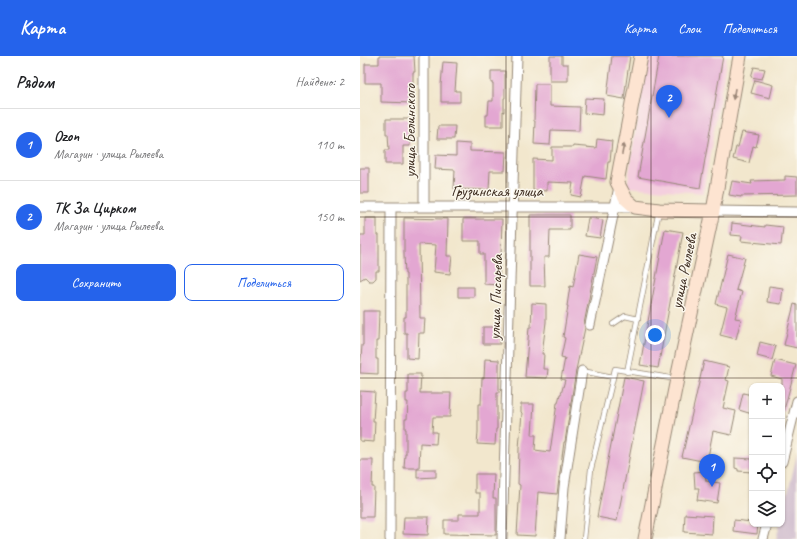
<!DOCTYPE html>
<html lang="ru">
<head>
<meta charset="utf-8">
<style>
  :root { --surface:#fff; --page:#f2f2f2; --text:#202124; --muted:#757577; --line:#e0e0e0; --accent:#2563eb }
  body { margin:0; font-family:Caveat,sans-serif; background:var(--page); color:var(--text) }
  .controls { position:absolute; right:12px; bottom:12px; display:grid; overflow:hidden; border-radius:8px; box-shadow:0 1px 3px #0004 }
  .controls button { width:36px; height:36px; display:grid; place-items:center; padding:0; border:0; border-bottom:1px solid var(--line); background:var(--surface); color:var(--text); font:20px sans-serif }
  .you { position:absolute; left:295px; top:279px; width:14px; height:14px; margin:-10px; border:3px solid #fff; border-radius:50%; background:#1a73e8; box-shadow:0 0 0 6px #1a73e833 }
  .badge { display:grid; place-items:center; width:26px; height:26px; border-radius:50%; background:var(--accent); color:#fff; font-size:13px; font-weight:700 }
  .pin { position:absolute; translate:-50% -33px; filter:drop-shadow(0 1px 2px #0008) }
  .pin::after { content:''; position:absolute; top:21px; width:14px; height:12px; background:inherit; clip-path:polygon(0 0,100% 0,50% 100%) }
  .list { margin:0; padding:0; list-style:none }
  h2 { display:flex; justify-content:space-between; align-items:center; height:52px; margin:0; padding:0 16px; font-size:17px }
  h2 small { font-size:13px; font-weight:400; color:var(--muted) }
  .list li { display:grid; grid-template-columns:26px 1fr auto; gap:12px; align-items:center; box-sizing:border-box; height:72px; padding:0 16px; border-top:1px solid var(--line) }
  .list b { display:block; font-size:15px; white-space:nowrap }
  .list p { margin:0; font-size:13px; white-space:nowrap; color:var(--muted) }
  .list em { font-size:13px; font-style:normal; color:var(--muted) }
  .actions { display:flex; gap:8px; padding:12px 16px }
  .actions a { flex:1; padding:9px 0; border:1px solid var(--accent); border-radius:8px; text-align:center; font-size:14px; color:var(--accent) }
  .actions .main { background:var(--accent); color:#fff }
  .icon { flex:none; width:22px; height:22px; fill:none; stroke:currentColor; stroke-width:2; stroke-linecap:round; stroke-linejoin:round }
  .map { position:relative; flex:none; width:437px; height:483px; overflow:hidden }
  header { display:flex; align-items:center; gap:24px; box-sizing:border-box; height:56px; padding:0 20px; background:var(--accent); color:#fff }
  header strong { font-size:19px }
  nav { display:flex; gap:22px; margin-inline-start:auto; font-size:14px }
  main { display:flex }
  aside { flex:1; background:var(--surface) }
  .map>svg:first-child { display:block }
  .built { fill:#f4cfde }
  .industrial { fill:#d0bdce }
  .building { fill:#e3a7d2 }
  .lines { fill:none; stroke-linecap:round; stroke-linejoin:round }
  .lane-casing { stroke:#968876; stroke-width:6 }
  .street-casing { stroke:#968876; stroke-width:11 }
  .secondary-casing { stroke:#968876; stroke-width:15 }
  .lane { stroke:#fff; stroke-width:4.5 }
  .street { stroke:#fff; stroke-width:9 }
  .secondary { stroke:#fde4d1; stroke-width:13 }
  .oneway { fill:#9c8778 }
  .grid { fill:none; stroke:#3b2a1e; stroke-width:1; stroke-opacity:0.55 }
  .labels { text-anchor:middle; stroke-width:3; stroke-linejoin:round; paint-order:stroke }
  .street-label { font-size:16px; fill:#3b2a1e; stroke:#fbf7ec }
</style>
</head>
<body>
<header>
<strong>Карта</strong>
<nav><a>Карта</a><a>Слои</a><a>Поделиться</a></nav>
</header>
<main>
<aside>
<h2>Рядом<small>Найдено: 2</small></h2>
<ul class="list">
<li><span class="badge">1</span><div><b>Ozon</b><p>Магазин · улица Рылеева</p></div><em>110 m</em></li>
<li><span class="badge">2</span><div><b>ТК За Цирком</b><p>Магазин · улица Рылеева</p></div><em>150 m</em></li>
</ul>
<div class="actions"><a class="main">Сохранить</a><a>Поделиться</a></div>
</aside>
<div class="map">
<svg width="437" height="483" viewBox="0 0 437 483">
  <rect width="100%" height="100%" fill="#fbf7ec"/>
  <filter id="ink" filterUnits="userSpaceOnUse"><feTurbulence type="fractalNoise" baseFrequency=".025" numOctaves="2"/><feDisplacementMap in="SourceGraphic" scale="8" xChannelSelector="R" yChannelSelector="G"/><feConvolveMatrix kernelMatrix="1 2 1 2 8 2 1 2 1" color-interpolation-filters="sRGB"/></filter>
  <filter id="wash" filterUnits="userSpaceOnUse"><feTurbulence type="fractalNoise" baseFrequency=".012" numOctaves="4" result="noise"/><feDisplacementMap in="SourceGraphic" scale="16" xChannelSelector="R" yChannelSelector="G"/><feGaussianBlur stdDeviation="0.9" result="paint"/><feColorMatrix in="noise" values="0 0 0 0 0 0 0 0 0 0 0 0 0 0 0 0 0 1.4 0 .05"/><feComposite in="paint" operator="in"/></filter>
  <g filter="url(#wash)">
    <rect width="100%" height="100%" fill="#f2e7cd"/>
    <path class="built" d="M287 0H367L343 137 267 131Z"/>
    <path class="industrial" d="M437 399V483H416L420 468H422V461Z"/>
    <g id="blocks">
      <path class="building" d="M19 0H54L55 16H53V47L21 46V27H5V8H19Z
        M190 0H202V8H208V25H190Z
        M252 0H270L266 28 264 43 247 40Z
        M299 0H363L340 132 278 121Z
        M83 6 97 7 95 35H100V46H81V29Z
        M394 11 405 13 402 23 391 21Z
        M131 15H145V42H144V56L143 55V70H126V59H128L129 45H133V27H131Z
        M395 24 413 29 410 42 391 37Z
        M175 28H190V50L220 51 219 75 191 74 190 89 174 88 175 65H174Z
        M225 42 244 43 243 59 224 57Z
        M26 63H50V90H43V108H25V94H29L28 78H26Z
        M78 70H95L94 83H77Z
        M382 76 399 79 396 91 393 90 389 107 373 103 376 91H378Z
        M237 83 252 85 250 106H248L246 123 225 120 221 141 211 139 213 127 187 126V135L173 134V103L192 104V91H213V90L236 92Z
        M96 87 110 88V95L146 96 145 115H130L129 134 94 133 95 114 75 113 76 99 96 100Z
        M0 112H9V137H0Z
        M425 120 437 121V139L381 140V141L369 139 372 125 392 128 391 125 425 124Z
        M170 159H210V174H190L189 201H184L185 230H170Z
        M5 162H17V179H19V215H16V222L13 225H9L5 221 0 224V179H5Z
        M44 162 88 163 87 200H92L90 218 74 216 76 189 59 188 60 262H65L64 277H59L58 303 47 302V277H44V261H46V218H45L44 199Z
        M228 162 243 164 240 182 225 180Z
        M103 163H142L141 199H140L139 229 124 228V198H120V185H103Z
        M372 167 405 171V169L423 171 421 189 381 185 382 180 371 179Z
        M305 173 323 176 298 312 280 309Z
        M219 198 237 201 224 268 225 272 216 314 205 386H204L197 438 178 436 175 480 157 479 160 429 158 428 159 392 162 357 161 356V348H174L172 379H176L175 394 190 396 197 347H198L200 338H201L205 324 201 323 205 302 201 301 205 282 203 281 208 250H207L210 230 213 231Z
        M368 198 385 202 376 234 382 236 375 262 381 263 376 283 360 279 367 251 356 248Z
        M409 230 423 232 421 248 407 246Z
        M98 231H114V241H98Z
        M172 247 186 248V266L182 298H184L183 313H188L187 322 165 321 169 271H171Z
        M434 248 437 249V292L424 289Z
        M3 255H19L18 285H16V303H18V318L0 317 2 289H3Z
        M123 271H140V288H123Z
        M400 286 416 290 412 304 397 300Z
        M125 303 139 304V337H137V373H136L135 389 117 388 118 376V348H121L122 322H124Z
        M415 304 436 309 424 354H422V323L411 320Z
        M344 305 369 311 366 324 369 325 363 352 376 355 371 379 353 375 347 406 322 401Z
        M48 318H61L60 337H91L90 361H73L72 376H77L76 388 60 387 59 412H44L45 398H46V373H45V363H47L48 346H46V337H48Z
        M264 321 284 325 257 465 237 461Z
        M0 335 15 336 13 365H15L14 386 0 385Z
        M383 337 392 339V358L379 354Z
        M375 402 392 403V416L378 415V413L375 412Z
        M0 404H13L12 431H14L13 461H0Z
        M57 413H76V421L57 422Z
        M345 415 346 425 360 427 357 447 337 444 339 432H335L334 416Z
        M115 418H134L133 442H136V479L84 478V464H99V458H120V437H115Z
        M325 458 353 460 352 478 324 476Z
        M44 461H69L68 479 43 478Z
        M374 464 392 466V468H398L397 478 373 475Z"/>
    </g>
  </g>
  <g filter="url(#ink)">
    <use href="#blocks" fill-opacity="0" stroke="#968876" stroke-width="1"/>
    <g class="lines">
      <defs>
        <path id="lane" d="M253 268 265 260 278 263
          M222 315 253 321
          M267 316 296 169 299 155
          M224 483 231 413 255 313 316 323"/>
        <path id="street" d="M0 151H275
          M64 151V0
          M353 155 437 156
          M230 269 259 131
          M422 406 437 345
          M30 483 31 151
          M142 483 157 0
          M200 483 204 431 222 315
          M403 483 407 468"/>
        <path id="secondary" d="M281 0 257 126 266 143 275 151 299 154 353 155
          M285 483 317 323 353 155 380 0"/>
      </defs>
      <use href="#lane" class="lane-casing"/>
      <use href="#street" class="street-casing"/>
      <use href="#secondary" class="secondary-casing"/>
      <use href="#lane" class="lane"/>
      <use href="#street" class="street"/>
      <use href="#secondary" class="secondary"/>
    </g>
    <defs><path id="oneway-solid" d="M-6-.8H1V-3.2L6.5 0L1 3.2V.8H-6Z"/></defs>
    <g class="oneway">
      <use href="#oneway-solid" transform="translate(374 38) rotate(100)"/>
      <use href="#oneway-solid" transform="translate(263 93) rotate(-79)"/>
    </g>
  </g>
  <path class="grid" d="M146 0V483M291 0V483M0 161H437M0 322H437"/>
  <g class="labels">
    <g class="street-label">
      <text transform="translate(49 75) rotate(-90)" y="6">улица Белинского</text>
      <text x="137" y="140">Грузинская улица</text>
      <text transform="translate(323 215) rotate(-78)" y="6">улица Рылеева</text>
      <text transform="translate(135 241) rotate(-88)" y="6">улица Писарева</text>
    </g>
  </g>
</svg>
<div class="controls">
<button>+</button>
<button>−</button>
<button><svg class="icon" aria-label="locate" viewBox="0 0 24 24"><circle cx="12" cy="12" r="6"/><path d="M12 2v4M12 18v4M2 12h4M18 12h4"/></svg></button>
<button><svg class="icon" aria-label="layers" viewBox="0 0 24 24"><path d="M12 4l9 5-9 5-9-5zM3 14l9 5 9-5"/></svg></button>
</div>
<div class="you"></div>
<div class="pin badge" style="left:352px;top:431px">1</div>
<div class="pin badge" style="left:309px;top:62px">2</div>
</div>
</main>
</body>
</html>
